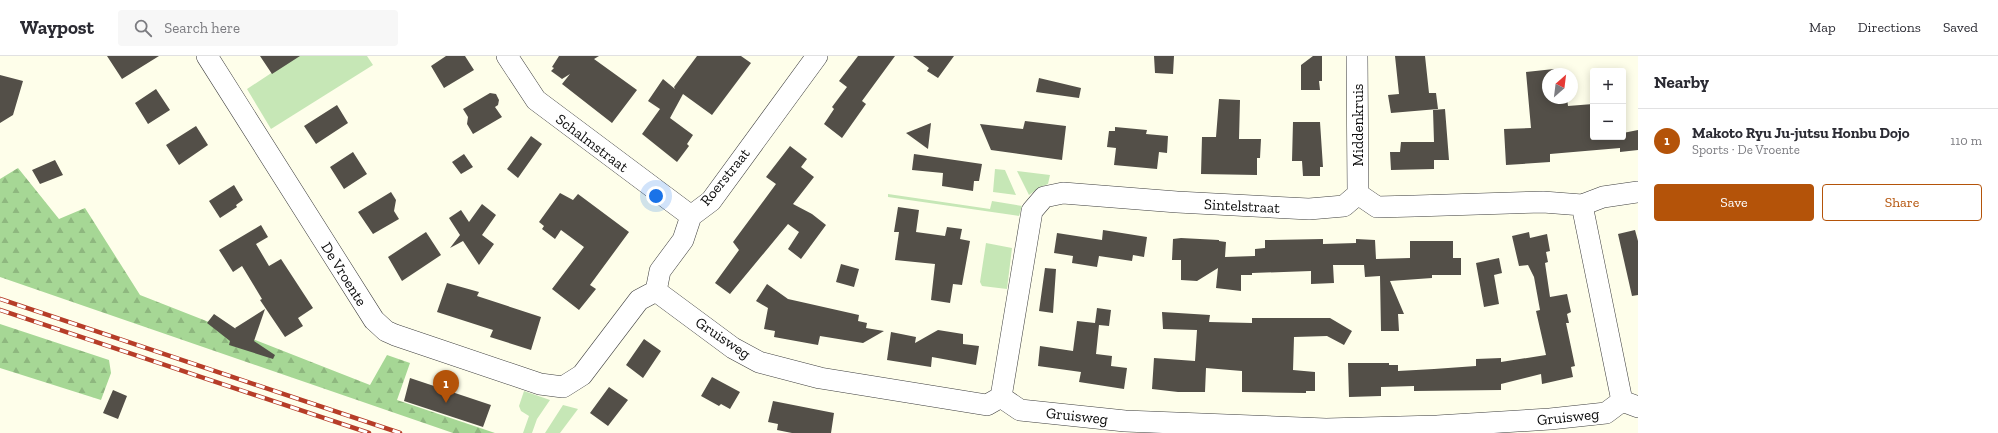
<!DOCTYPE html>
<html lang="en">
<head>
<meta charset="utf-8">
<style>
  :root { --surface:#fff; --page:#f7f7f7; --text:#2b2b33; --muted:#7c7c81; --line:#e1e1e2; --accent:#b45309 }
  body { margin:0; font-family:"Zilla Slab",serif; background:var(--page); color:var(--text) }
  .controls { position:absolute; right:12px; top:12px; display:grid; overflow:hidden; border-radius:4px; box-shadow:0 2px 10px #0003 }
  .controls button { width:36px; height:36px; display:grid; place-items:center; padding:0; border:0; border-bottom:1px solid var(--line); background:var(--surface); color:var(--text); font:20px sans-serif }
  .compass { position:absolute; left:1542px; top:12px; width:36px; height:36px; border-radius:50%; background:var(--surface); box-shadow:0 2px 10px #0003; rotate:28deg }
  .you { position:absolute; left:656px; top:140px; width:14px; height:14px; margin:-10px; border:3px solid #fff; border-radius:50%; background:#1a73e8; box-shadow:0 0 0 6px #1a73e833 }
  .badge { display:grid; place-items:center; width:26px; height:26px; border-radius:50%; background:var(--accent); color:#fff; font-size:13px; font-weight:700 }
  .pin { position:absolute; translate:-50% -33px; filter:drop-shadow(0 1px 2px #0008) }
  .pin::after { content:''; position:absolute; top:21px; width:14px; height:12px; background:inherit; clip-path:polygon(0 0,100% 0,50% 100%) }
  .list { margin:0; padding:0; list-style:none }
  h2 { display:flex; justify-content:space-between; align-items:center; height:52px; margin:0; padding:0 16px; font-size:17px }
  h2 small { font-size:13px; font-weight:400; color:var(--muted) }
  .list li { display:grid; grid-template-columns:26px 1fr auto; gap:12px; align-items:center; box-sizing:border-box; height:64px; padding:0 16px; border-top:1px solid var(--line) }
  .list b { display:block; font-size:15px; white-space:nowrap }
  .list p { margin:0; font-size:13px; white-space:nowrap; color:var(--muted) }
  .list em { font-size:13px; font-style:normal; color:var(--muted) }
  .actions { display:flex; gap:8px; padding:12px 16px }
  .actions a { flex:1; padding:9px 0; border:1px solid var(--accent); border-radius:4px; text-align:center; font-size:14px; color:var(--accent) }
  .actions .main { background:var(--accent); color:#fff }
  .icon { flex:none; width:22px; height:22px; fill:none; stroke:currentColor; stroke-width:2; stroke-linecap:round; stroke-linejoin:round }
  .map { position:relative; flex:none; width:1638px; height:377px; overflow:hidden }
  header { display:flex; align-items:center; gap:24px; box-sizing:border-box; height:56px; padding:0 20px; background:var(--surface); border-bottom:1px solid var(--line) }
  header strong { font-size:19px }
  nav { display:flex; gap:22px; margin-inline-start:auto; font-size:14px }
  .search { width:280px; height:36px; background:var(--page); display:flex; align-items:center; gap:10px; box-sizing:border-box; padding:0 14px; border-radius:4px; color:var(--muted); font-size:15px }
  main { display:flex }
  aside { flex:1; background:var(--surface) }
  .map>svg:first-child { display:block }
  .grass { fill:#c6e7b6 }
  .forest { fill:url(#forest-firs) }
  .building { fill:#534f48 }
  .lines { fill:none; stroke-linecap:round; stroke-linejoin:round }
  .minor-casing { stroke:#3e3e3e; stroke-width:22 }
  .minor { stroke:#fff; stroke-width:21 }
  .rail-casing { stroke:#b63d28; stroke-width:4.5 }
  .rail { stroke:#fff; stroke-width:3; stroke-dasharray:9; stroke-linecap:butt }
  .labels { text-anchor:middle; stroke-width:4; stroke-linejoin:round; paint-order:stroke }
  .street-label { font-size:15px; fill:#0b0b0b; stroke:#fff }
</style>
</head>
<body>
<header>
<strong>Waypost</strong>
<div class="search"><svg class="icon" aria-label="search" viewBox="0 0 24 24"><circle cx="10" cy="10" r="6"/><path d="M15 15l6 6"/></svg>Search here</div>
<nav><a>Map</a><a>Directions</a><a>Saved</a></nav>
</header>
<main>
<div class="map">
<svg width="1638" height="377" viewBox="0 0 1638 377">
  <defs>
    <pattern id="forest-firs" width="22" height="20" patternUnits="userSpaceOnUse"><rect width="22" height="20" fill="#a6d795"/><path d="M5 1l3.5 6h-7zM16 11l3.5 6h-7z" fill="#8eb77f"/></pattern>
  </defs>
  <rect width="100%" height="100%" fill="#fefeea"/>
  <path class="grass" d="M297 0H367L373 9 271 73 247 33Z
    M995 113 1005 114 1016 139 993 136Z
    M1017 115 1050 119 1048 128 1040 131 1029 139Z
    M888 138 990 153 992 145 1022 150 1019 160 888 141Z
    M986 187 1012 192 1007 233 982 230 980 226Z
    M524 335 550 344 537 363 532 377H523L529 360 521 355 519 350Z
    M563 349 578 353 560 377H545Z"/>
  <path class="forest" d="M18 112 59 163 85 152 140 239 370 329 387 299 410 307 397 344 495 377H453L0 221V123Z
    M0 268 109 304 111 317 101 344 0 312Z"/>
  <path class="building" d="M107 0H159L122 23Z
    M260 0H300L272 18Z
    M446 0H465L474 14 444 32 431 10Z
    M559 0H599L594 3 637 34 612 67 562 28 570 18 562 23 551 15 554 12 552 11Z
    M697 0H741L751 7 712 59 683 38 670 62 693 79 687 88 689 90 677 106 642 78 660 53 648 45 663 23 675 33 674 31Z
    M858 0H895L862 45 866 48 842 82 824 68 834 53 832 51 847 31 839 25Z
    M913 0H954L938 22 927 15 929 12Z
    M1154 0H1174L1173 18 1155 17Z
    M1313 0H1322V25H1319L1320 34H1301V9Z
    M1395 0H1425L1429 37H1436L1438 53 1391 57 1388 39 1399 38Z
    M1554 13 1555 18H1548V42H1567L1568 50 1593 48V81H1623V77L1638 74V94L1620 96V92L1550 98V106L1506 109 1504 73 1531 72 1526 16Z
    M0 19 23 25 13 59 0 67Z
    M1039 22 1081 32 1079 42 1036 36Z
    M156 33 170 54 148 68 135 47Z
    M490 37 496 38 499 44 498 49 495 51 502 61 473 78 467 68 468 61 463 53Z
    M1219 43 1240 44 1239 83H1261L1260 102H1257V119L1201 118 1202 81H1216Z
    M337 49 348 67 316 88 304 70Z
    M1445 53 1449 104H1434V113L1391 114 1390 96H1400L1401 86H1434L1433 54Z
    M1025 65 1066 70 1062 104 991 94 980 68 1023 73Z
    M1293 66H1320L1323 111H1320V120H1303L1302 105H1292Z
    M931 67 928 93 906 77Z
    M196 70 208 89 179 109 166 89Z
    M1115 71 1147 74 1146 78 1168 80 1167 97 1159 96 1157 113 1114 109 1116 92 1107 91 1109 75H1115Z
    M531 80 542 88 518 122 507 113Z
    M790 90 807 103 801 111 814 121 793 148 812 158 826 169 801 203 788 193 799 176 788 168 730 238 715 227 739 194 733 186 776 128 766 121Z
    M353 96 367 118 344 133 330 111Z
    M464 98 473 111 461 118 452 106Z
    M914 98 982 108 979 125H974L973 135 942 130 943 117 912 114Z
    M55 104 63 119 40 128 32 114Z
    M234 129 243 144 236 149 237 151 220 162 209 145Z
    M391 136 396 144 394 155 399 163 373 178 358 156Z
    M560 137 573 144 578 138 629 176 590 229 596 233 579 254 552 233 584 191 561 174 555 183 542 173 544 170 539 166Z
    M482 148 496 159 482 179 494 188 479 209 463 185 450 192 460 179 449 162 461 154 469 166Z
    M898 151 919 154 916 176 945 180 947 171 962 173 960 183 970 185 962 229 953 228 950 247 931 244 935 208 895 204 899 176H894Z
    M261 169 268 181 256 188 269 210 281 203 313 252 298 262 303 270 285 281 260 244 262 243 242 210 233 216 219 194Z
    M1103 174 1147 181 1144 201 1133 199 1132 205 1099 200 1097 211 1072 207 1073 200 1054 197 1057 177 1102 184Z
    M1635 174 1638 185V239L1632 240 1618 178Z
    M426 176 441 199 402 225 388 201Z
    M1529 176 1530 182 1547 178 1550 195 1546 196 1548 206 1545 207 1550 241 1567 238 1571 256 1567 258 1569 267H1566L1575 310 1571 311 1573 321 1542 328 1541 318 1501 328V334L1414 335V330L1381 331V340L1349 341 1348 307H1389V309H1398V315L1434 313 1476 310V303L1501 302V306L1546 299 1536 255 1540 254 1534 221 1528 209 1519 210 1512 180Z
    M1181 182 1219 184V185L1226 186 1225 201 1255 200V193L1265 192V184L1323 183V188L1356 187V183L1375 184 1376 203 1410 202V185H1453V202H1461V219H1432V222L1390 225 1404 258H1398L1399 275H1381L1380 220 1365 221 1364 209H1333L1334 227 1311 228V215L1252 217V219H1241V235L1216 232 1218 212 1197 225 1181 224V204H1172L1173 183Z
    M1499 202 1502 217 1494 219 1499 248 1484 251 1476 207Z
    M841 208 859 213 854 231 836 226Z
    M1045 212 1056 213 1053 257 1039 255Z
    M447 227 479 236 477 240 541 261 531 294 490 281 493 274 437 256Z
    M767 228 788 243 859 259 858 265 867 267 866 272 884 275 863 287 820 280 818 289 774 281 775 275 764 273 768 252 756 245Z
    M1097 252 1111 254 1109 270 1099 269 1096 298 1112 300 1111 310 1127 312 1124 333 1079 326 1081 316 1038 310 1040 290 1073 295 1077 265 1095 267Z
    M265 253 254 285 275 299 273 303 229 289 230 285 207 267 214 258 236 273 235 272Z
    M1162 256 1210 259 1209 266 1252 267V262H1330L1352 275 1344 289 1327 280 1294 281 1293 314 1315 316V335H1306V337L1242 336V315L1206 312 1205 336H1178L1152 333 1154 302 1195 305 1197 274 1163 273Z
    M938 274 963 278V288L979 290 976 309 932 301 931 311 887 304 891 276 916 281 915 287Z
    M644 283 661 295 643 322 626 309Z
    M712 321 740 336 730 353 721 348 719 350 701 340Z
    M410 322 491 349 483 371 404 345Z
    M609 331 628 344 608 370 590 357Z
    M113 334 127 340 118 363 103 357Z
    M773 345 834 357 831 377H792L777 374 778 368 768 366Z"/>
  <g class="lines">
    <defs>
      <path id="minor" d="M207 0 374 264 386 275 395 279 540 328 563 331 582 319 639 244 656 235 660 215 683 184 691 160 711 145 817 0
        M507 0 536 44 691 160
        M1357 0 1358 138
        M1582 149 1622 345
        M656 235 733 292 759 306 820 322 987 349 1001 341 1020 354 1125 365 1326 373 1437 370 1550 363 1606 357 1622 345 1638 351
        M1001 341 1032 155 1044 141 1063 137 1177 146 1309 153 1344 150 1358 138 1377 151 1415 150 1543 146 1582 149 1603 141 1638 136"/>
    </defs>
    <use href="#minor" class="minor-casing"/>
    <use href="#minor" class="minor"/>
    <defs>
      <path id="rail" d="M0 243 400 377
        M0 254 369 377"/>
    </defs>
    <use href="#rail" class="rail-casing"/>
    <use href="#rail" class="rail"/>
  </g>
  <g class="labels">
    <g class="street-label">
      <text transform="translate(1358 69) rotate(-90)" y="5">Middenkruis</text>
      <text transform="translate(592 87) rotate(37)" y="5">Schalmstraat</text>
      <text transform="translate(725 121) rotate(-51)" y="5">Roerstraat</text>
      <text transform="translate(1242 150) rotate(3)" y="5">Sintelstraat</text>
      <text transform="translate(344 218) rotate(58)" y="5">De Vroente</text>
      <text transform="translate(723 282) rotate(34)" y="5">Gruisweg</text>
      <text transform="translate(1077 360) rotate(6)" y="5">Gruisweg</text>
      <text transform="translate(1568 361) rotate(-6)" y="5">Gruisweg</text>
    </g>
  </g>
</svg>
<div class="controls">
<button>+</button>
<button>−</button>
</div>
<svg class="compass" viewBox="-18 -18 36 36"><path d="M0-13l5 13h-10z" fill="#e53935"/><path d="M0 13l5-13h-10z" fill="#7c7c81"/></svg>
<div class="you"></div>
<div class="pin badge" style="left:446px;top:347px">1</div>
</div>
<aside>
<h2>Nearby<small></small></h2>
<ul class="list">
<li><span class="badge">1</span><div><b>Makoto Ryu Ju-jutsu Honbu Dojo</b><p>Sports · De Vroente</p></div><em>110 m</em></li>
</ul>
<div class="actions"><a class="main">Save</a><a>Share</a></div>
</aside>
</main>
</body>
</html>
